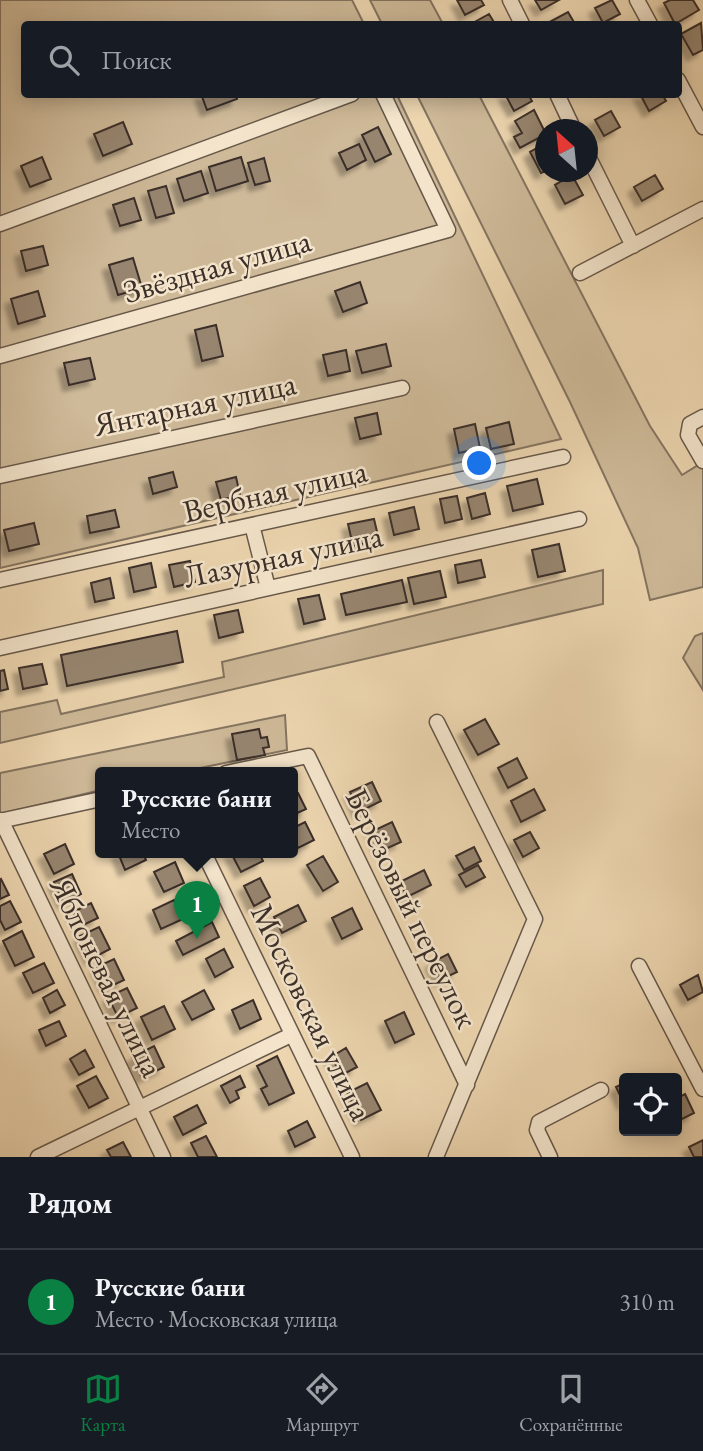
<!DOCTYPE html>
<html lang="ru">
<head>
<meta charset="utf-8">
<style>
  :root { --surface:#171b24; --page:#242831; --text:#f1f3f6; --muted:#9ea1a6; --line:#363941; --accent:#0b8043 }
  body { margin:0; font-family:"EB Garamond",serif; background:var(--page); color:var(--text) }
  .controls { position:absolute; right:21px; bottom:21px; display:grid; overflow:hidden; border-radius:7px; box-shadow:0 4px 18px #0003 }
  .controls button { width:63px; height:63px; display:grid; place-items:center; padding:0; border:0; border-bottom:2px solid var(--line); background:var(--surface); color:var(--text); font:35px sans-serif }
  .compass { position:absolute; left:535px; top:119px; width:63px; height:63px; border-radius:50%; background:var(--surface); box-shadow:0 4px 18px #0003; rotate:333deg }
  .you { position:absolute; left:480px; top:464px; width:24px; height:24px; margin:-18px; border:5px solid #fff; border-radius:50%; background:#1a73e8; box-shadow:0 0 0 10px #1a73e833 }
  .badge { display:grid; place-items:center; width:46px; height:46px; border-radius:50%; background:var(--accent); color:#fff; font-size:23px; font-weight:700 }
  .pin { position:absolute; translate:-50% -58px; filter:drop-shadow(0 2px 4px #0008) }
  .pin::after { content:''; position:absolute; top:37px; width:24px; height:21px; background:inherit; clip-path:polygon(0 0,100% 0,50% 100%) }
  .popup { position:absolute; left:95px; top:767px; width:203px; height:91px; box-sizing:border-box; display:grid; place-content:center; border-radius:7px; background:var(--surface); filter:drop-shadow(0 2px 5px #0005); font-size:23px; white-space:nowrap; color:var(--muted) }
  .popup b { font-size:26px; color:var(--text) }
  .popup::after { content:''; position:absolute; left:50%; top:100%; margin-left:-14px; border:14px solid transparent; border-top-color:var(--surface) }
  .list { margin:0; padding:0; list-style:none }
  h2 { display:flex; justify-content:space-between; align-items:center; height:91px; margin:0; padding:0 28px; font-size:30px }
  h2 small { font-size:23px; font-weight:400; color:var(--muted) }
  .list li { display:grid; grid-template-columns:46px 1fr auto; gap:21px; align-items:center; box-sizing:border-box; height:105px; padding:0 28px; border-top:2px solid var(--line) }
  .list b { display:block; font-size:26px; white-space:nowrap }
  .list p { margin:0; font-size:23px; white-space:nowrap; color:var(--muted) }
  .list em { font-size:23px; font-style:normal; color:var(--muted) }
  .icon { flex:none; width:38px; height:38px; fill:none; stroke:currentColor; stroke-width:2; stroke-linecap:round; stroke-linejoin:round }
  .map { position:relative; flex:none; width:703px; height:1157px; overflow:hidden }
  .search { position:absolute; background:var(--surface); box-shadow:0 4px 18px #0003; left:21px; right:21px; top:21px; height:77px; display:flex; align-items:center; gap:18px; box-sizing:border-box; padding:0 24px; border-radius:7px; color:var(--muted); font-size:26px }
  .sheet { height:196px; background:var(--surface) }
  nav { display:flex; justify-content:space-around; align-items:center; box-sizing:border-box; height:98px; border-top:2px solid var(--line); background:var(--surface); font-size:19px; color:var(--muted) }
  nav a { display:grid; justify-items:center; gap:4px }
  nav .on { color:var(--accent) }
  .map>svg:first-child { display:block }
  .green { fill:#ceb998; stroke:#847460; stroke-width:2 }
  .building { fill:#97856f; stroke:#3b2f29; stroke-width:2; filter:url(#shadow) }
  .lines { fill:none; stroke-linecap:round; stroke-linejoin:round }
  .minor-casing { stroke:#67584a; stroke-width:17 }
  .minor { stroke:#f3e4cb; stroke-width:14 }
  .labels { text-anchor:middle; stroke-width:5; stroke-linejoin:round; paint-order:stroke }
  .street-label { font-size:32px; fill:#3b2f29; stroke:#f3e4cb }
</style>
</head>
<body>
<div class="map">
<svg width="703" height="1157" viewBox="0 0 703 1157">
  <defs>
    <filter id="shadow"><feDropShadow dx="-6" dy="6" stdDeviation="2" flood-color="#0004"/></filter>
  </defs>
  <rect width="100%" height="100%" fill="#ecd5af"/>
  <filter id="stains"><feTurbulence type="fractalNoise" baseFrequency=".00286" numOctaves="4"/><feColorMatrix values="0 0 0 0 .2 0 0 0 0 .09 0 0 0 0 .02 0 0 0 .5 -.17"/></filter>
  <radialGradient id="worn" r=".72"><stop offset=".6" stop-color="#630" stop-opacity="0"/><stop offset="1" stop-color="#630" stop-opacity=".3"/></radialGradient>
  <path class="green" d="M0 0H352L364 24H24V94L397 95 561 439 0 568Z
    M370 0H430L443 24H382Z
    M417 95H479L650 426 682 475 703 462V587L650 600 638 548 570 402Z
    M603 570V604L0 743V712L57 700 61 714 224 677 222 662Z
    M703 633V690L683 658 695 636Z
    M285 715 287 750 176 773H101V790L0 814V773Z"/>
  <path class="building" d="M457 0H481L484 5 465 15Z
    M535 0H559L541 10Z
    M612 0 620 14 603 23 595 8Z
    M670 0H693L699 10 675 24 664 3Z
    M568 12 575 24H546Z
    M489 14 495 24H471Z
    M701 23 703 50 693 55 681 34Z
    M201 94H235L237 99 207 110Z
    M505 94H528L532 101 514 111Z
    M640 94H662L666 101 649 111Z
    M534 110 546 134 520 148 514 137 522 133 515 121Z
    M611 111 620 127 604 136 595 120Z
    M123 122 132 144 103 156 94 134Z
    M378 127 391 154 375 162 362 135Z
    M546 143V171L541 173 530 152Z
    M359 144 366 160 347 170 339 153Z
    M42 157 51 179 30 187 21 166Z
    M241 157 248 181 216 191 209 167Z
    M264 158 270 181 255 185 248 163Z
    M201 171 208 193 184 201 177 179Z
    M572 175 583 195 565 204 555 185Z
    M655 175 663 189 642 201 634 187Z
    M166 186 174 213 156 218 148 191Z
    M134 198 141 220 120 226 113 205Z
    M43 246 48 265 26 271 21 251Z
    M133 258 142 288 118 295 109 265Z
    M360 282 367 303 343 312 335 291Z
    M38 291 45 316 18 324 11 299Z
    M216 325 223 356 202 361 195 330Z
    M386 344 391 366 362 373 356 351Z
    M346 350 350 371 328 376 323 355Z
    M90 358 95 379 69 385 64 363Z
    M377 413 381 434 360 439 355 418Z
    M509 422 514 444 491 449 486 428Z
    M475 424 480 448 459 453 454 429Z
    M173 472 177 487 153 494 149 478Z
    M236 477 240 495 221 500 216 482Z
    M537 479 543 504 513 511 507 486Z
    M485 493 490 514 472 519 467 498Z
    M457 496 462 519 445 523 440 499Z
    M414 507 419 529 394 535 389 513Z
    M115 510 119 527 90 533 87 516Z
    M374 519 379 540 353 546 348 524Z
    M34 523 39 544 9 551 4 530Z
    M559 544 565 571 538 577 532 550Z
    M481 560 485 577 458 583 455 565Z
    M190 561 195 582 174 587 169 565Z
    M151 563 156 587 134 592 129 568Z
    M440 571 446 597 414 604 408 578Z
    M110 578 114 598 95 602 91 583Z
    M402 580 407 602 346 615 341 594Z
    M319 595 325 619 304 624 298 599Z
    M238 610 243 632 219 638 214 615Z
    M177 631 183 662 67 686 61 655Z
    M42 664 47 684 23 689 19 668Z
    M4 670 8 689 0 691V671Z
    M485 719 499 744 478 755 464 730Z
    M259 729 261 738 267 737 269 747 263 748 265 755 237 760 232 734Z
    M517 758 527 778 508 788 498 768Z
    M372 782 381 801 359 812 350 792Z
    M534 789 545 810 521 822 511 801Z
    M298 793 306 809 293 815V795Z
    M305 822 314 840 298 848 293 838V828Z
    M392 822 401 842 381 851 373 831Z
    M530 832 539 848 523 857 514 840Z
    M65 844 74 864 54 874 44 854Z
    M474 847 481 861 464 870 456 856Z
    M118 853H143L146 860 125 870Z
    M231 853H259L263 861 241 872Z
    M323 856 338 882 323 891 307 865Z
    M175 862 184 883 164 892 154 872Z
    M478 865 485 877 466 887 459 875Z
    M424 870 431 885 407 897 400 882Z
    M72 874 81 894 64 903 54 882Z
    M260 878 270 897 254 906 244 886Z
    M1 879 9 895 0 899V880Z
    M174 900 183 919 161 929 153 910Z
    M10 901 21 922 5 930 0 920V906Z
    M91 903 98 918 81 926 73 912Z
    M298 905 306 921 282 933 274 917Z
    M352 908 362 929 342 939 332 918Z
    M212 922 219 937 183 955 176 941Z
    M99 927 110 949 91 959 80 936Z
    M22 931 34 957 15 966 3 941Z
    M224 949 233 967 215 977 206 959Z
    M448 954 457 972 440 980 431 963Z
    M114 959 124 980 107 988 97 967Z
    M44 963 54 983 33 993 23 973Z
    M698 975 703 992 688 1000 680 985Z
    M127 988 137 1008 118 1017 108 997Z
    M57 990 65 1005 50 1013 43 998Z
    M204 990 214 1009 192 1020 182 1002Z
    M253 1000 261 1019 240 1029 232 1010Z
    M164 1006 175 1029 152 1040 141 1017Z
    M404 1012 414 1034 395 1043 385 1021Z
    M59 1021 66 1036 46 1046 39 1030Z
    M154 1046 164 1067 142 1078 132 1057Z
    M346 1048 357 1067 342 1075 331 1057Z
    M85 1050 94 1067 79 1075 70 1059Z
    M277 1056 294 1093 269 1105 261 1089 267 1086 257 1066Z
    M96 1076 108 1098 89 1108 77 1086Z
    M240 1076 245 1087 236 1091 239 1098 230 1103 221 1086Z
    M367 1083 381 1110 361 1120 347 1093Z
    M624 1083V1104L616 1087Z
    M685 1094 694 1113 678 1121 677 1098Z
    M197 1105 206 1123 183 1135 174 1117Z
    M307 1121 315 1137 295 1147 288 1131Z
    M206 1136 217 1157H198L191 1143Z
    M703 1140V1157H694L689 1147Z
    M123 1142 131 1157H111L107 1150Z"/>
  <g class="lines">
    <defs>
      <path id="minor" d="M510 0 522 24
        M637 0 650 24
        M678 80 703 127
        M557 94 574 130
        M588 156 633 246
        M0 224 352 94
        M580 273 703 209
        M0 356 448 230 383 94
        M703 417 690 424 688 435 703 461
        M0 476 402 388
        M252 525 268 588
        M0 580 563 457
        M0 648 579 519
        M226 773 308 756 467 1085
        M1 820 163 1157
        M0 821 101 799
        M204 853 352 1157
        M639 966 703 1089
        M38 1157 291 1035
        M436 1157 535 919 437 722
        M550 1157 537 1130 539 1122 601 1090"/>
    </defs>
    <use href="#minor" class="minor-casing"/>
    <use href="#minor" class="minor"/>
  </g>
  <g class="labels">
    <g class="street-label">
      <text transform="translate(217 266) rotate(-16)" y="11">Звёздная улица</text>
      <text transform="translate(195 404) rotate(-12)" y="11">Янтарная улица</text>
      <text transform="translate(275 491) rotate(-13)" y="11">Вербная улица</text>
      <text transform="translate(283 556) rotate(-12)" y="11">Лазурная улица</text>
      <text transform="translate(412 908) rotate(64)" y="11">Берёзовый переулок</text>
      <text transform="translate(107 977) rotate(64)" y="11">Яблоневая улица</text>
      <text transform="translate(312 1012) rotate(64)" y="11">Московская улица</text>
    </g>
  </g>
  <rect width="100%" height="100%" filter="url(#stains)"/>
  <rect width="100%" height="100%" fill="url(#worn)"/>
</svg>
<div class="controls">
<button><svg class="icon" aria-label="locate" viewBox="0 0 24 24"><circle cx="12" cy="12" r="6"/><path d="M12 2v4M12 18v4M2 12h4M18 12h4"/></svg></button>
</div>
<svg class="compass" viewBox="-18 -18 36 36"><path d="M0-13l5 13h-10z" fill="#e53935"/><path d="M0 13l5-13h-10z" fill="#9ea1a6"/></svg>
<div class="you"></div>
<div class="pin badge" style="left:197px;top:939px">1</div>
<div class="popup"><b>Русские бани</b>Место</div>
<div class="search"><svg class="icon" aria-label="search" viewBox="0 0 24 24"><circle cx="10" cy="10" r="6"/><path d="M15 15l6 6"/></svg>Поиск</div>
</div>
<section class="sheet">
<h2>Рядом<small></small></h2>
<ul class="list">
<li><span class="badge">1</span><div><b>Русские бани</b><p>Место · Московская улица</p></div><em>310 m</em></li>
</ul>
</section>
<nav>
<a class="on"><svg class="icon" aria-label="map" viewBox="0 0 24 24"><path d="M3 6l6-2 6 2 6-2v14l-6 2-6-2-6 2zM9 4v14M15 6v14"/></svg>Карта</a>
<a><svg class="icon" aria-label="directions" viewBox="0 0 24 24"><path d="M12 3l9 9-9 9-9-9zM9 14v-3h6M13 9l2 2-2 2"/></svg>Маршрут</a>
<a><svg class="icon" aria-label="saved" viewBox="0 0 24 24"><path d="M7 4h10v16l-5-4-5 4z"/></svg>Сохранённые</a>
</nav>
</body>
</html>
